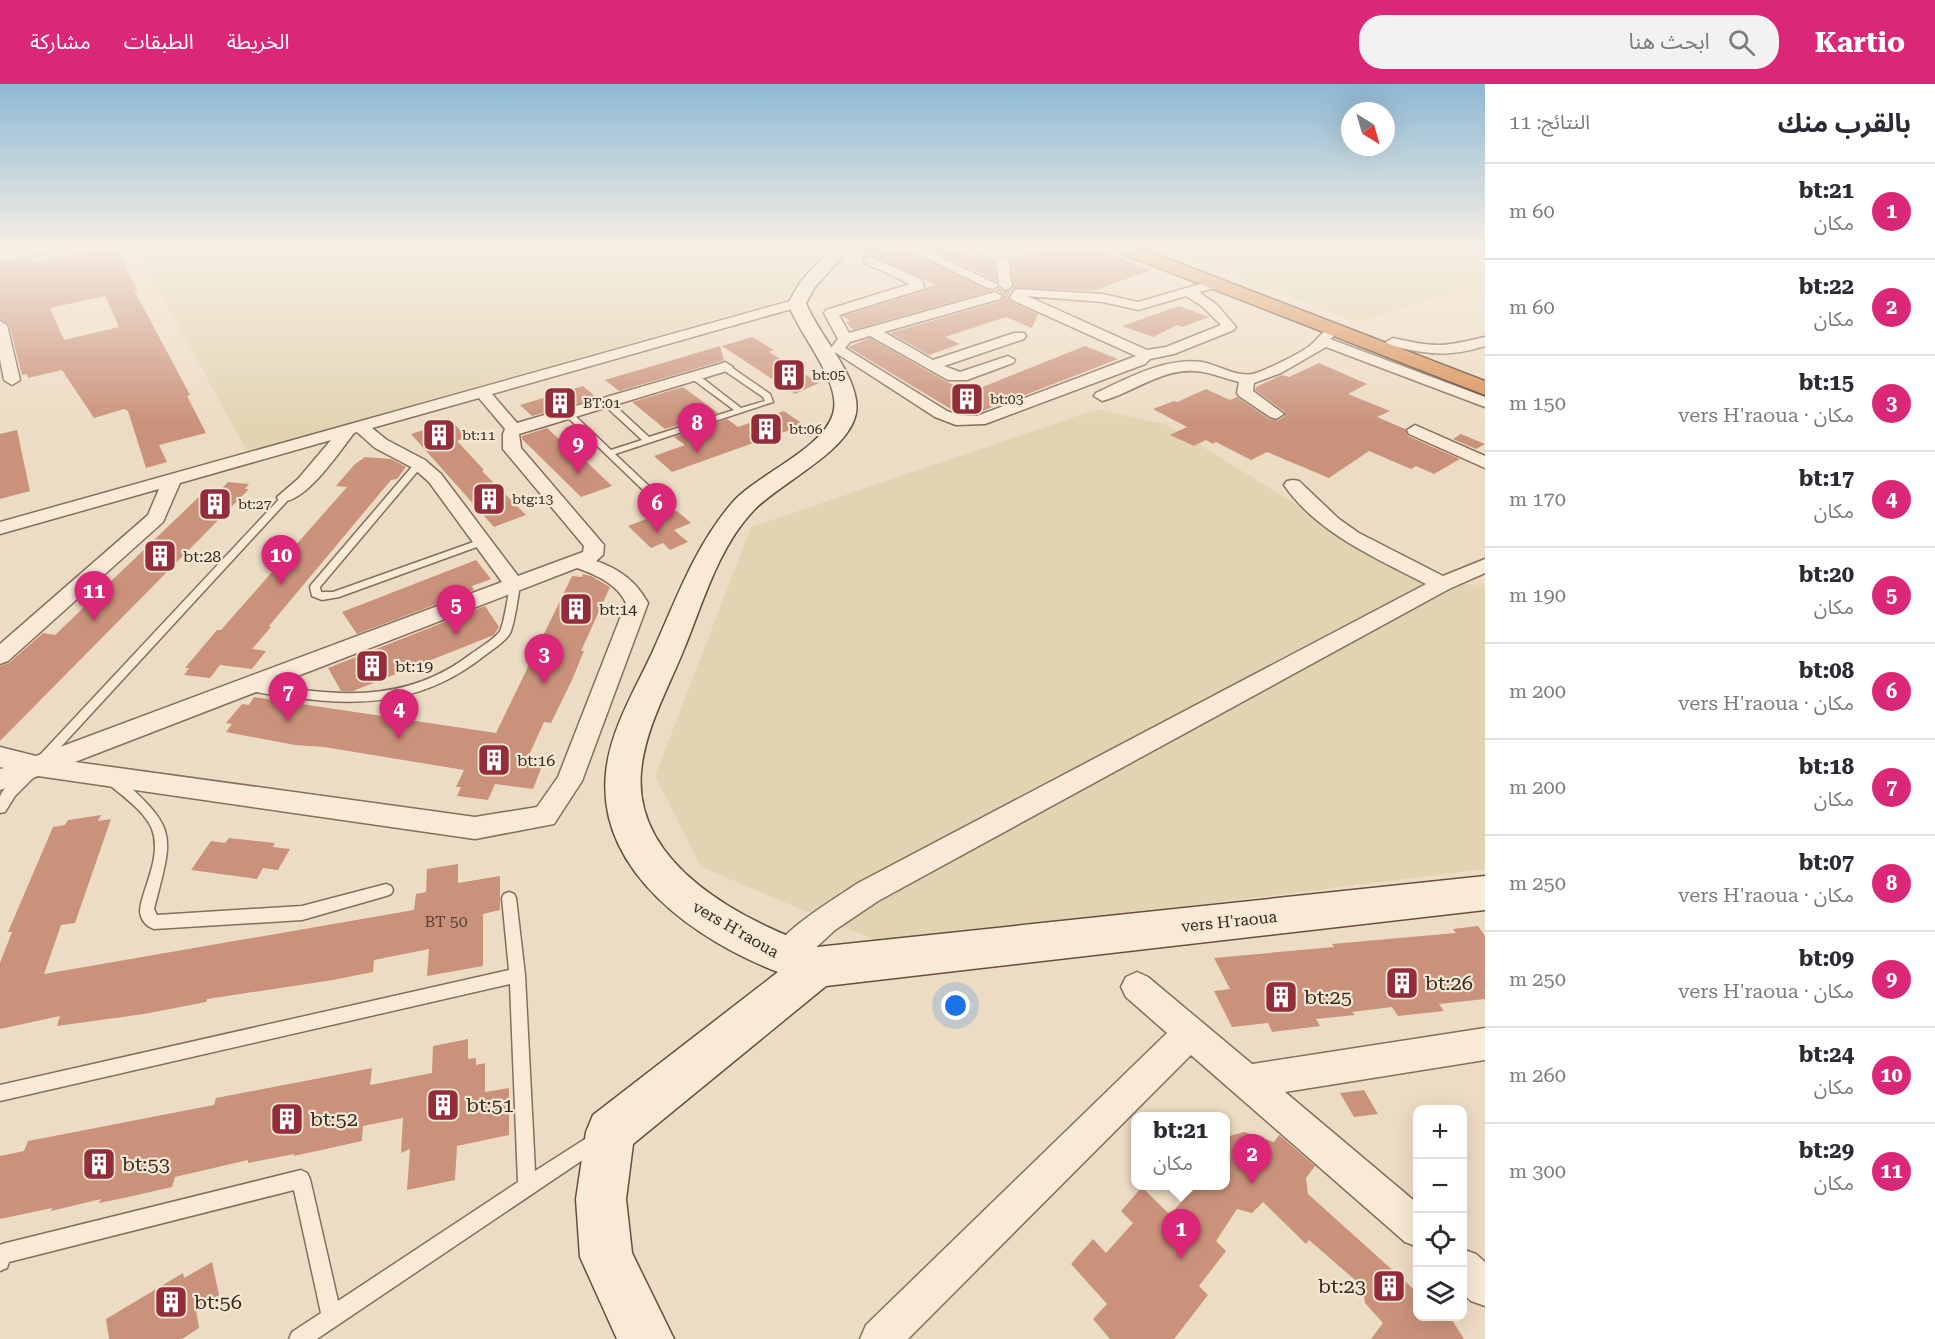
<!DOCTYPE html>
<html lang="ar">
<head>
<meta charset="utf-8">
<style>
  :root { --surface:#fff; --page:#f2f2f3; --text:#2b2b33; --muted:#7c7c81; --line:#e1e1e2; --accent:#db2777 }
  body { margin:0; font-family:"Roboto Serif","Noto Sans Arabic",serif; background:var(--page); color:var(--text); direction:rtl }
  .controls { position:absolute; right:18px; bottom:18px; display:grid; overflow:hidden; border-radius:12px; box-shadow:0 6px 24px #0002 }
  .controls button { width:54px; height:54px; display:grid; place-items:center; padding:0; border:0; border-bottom:2px solid var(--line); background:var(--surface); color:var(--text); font:30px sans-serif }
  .compass { position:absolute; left:1341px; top:18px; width:54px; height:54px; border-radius:50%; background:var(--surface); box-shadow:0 6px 24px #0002; rotate:143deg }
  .you { position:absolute; left:956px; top:922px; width:21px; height:21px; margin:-15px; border:4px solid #fff; border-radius:50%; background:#1a73e8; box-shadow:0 0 0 9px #1a73e833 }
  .badge { display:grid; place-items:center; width:39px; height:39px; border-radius:50%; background:var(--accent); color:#fff; font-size:20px; font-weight:700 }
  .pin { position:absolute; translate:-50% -50px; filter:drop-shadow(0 2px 3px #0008) }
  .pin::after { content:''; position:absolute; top:32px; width:21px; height:18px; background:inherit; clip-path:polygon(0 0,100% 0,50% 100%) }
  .popup { position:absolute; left:1131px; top:1028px; width:99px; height:78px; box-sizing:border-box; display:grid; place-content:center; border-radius:12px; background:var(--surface); filter:drop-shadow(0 2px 4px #0005); font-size:20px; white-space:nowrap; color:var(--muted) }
  .popup b { font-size:22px; color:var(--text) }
  .popup::after { content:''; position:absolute; left:50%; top:100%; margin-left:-12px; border:12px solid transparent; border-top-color:var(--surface) }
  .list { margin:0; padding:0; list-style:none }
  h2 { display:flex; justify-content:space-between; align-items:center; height:78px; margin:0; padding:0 24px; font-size:26px }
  h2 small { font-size:20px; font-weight:400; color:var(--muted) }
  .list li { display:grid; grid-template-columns:39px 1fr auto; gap:18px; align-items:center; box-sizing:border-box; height:96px; padding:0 24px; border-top:2px solid var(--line) }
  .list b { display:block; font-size:22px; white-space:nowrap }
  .list p { margin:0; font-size:20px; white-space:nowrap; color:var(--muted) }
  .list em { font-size:20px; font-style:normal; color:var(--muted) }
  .icon { flex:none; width:33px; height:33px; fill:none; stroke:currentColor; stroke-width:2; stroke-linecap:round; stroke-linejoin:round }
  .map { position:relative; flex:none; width:1485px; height:1255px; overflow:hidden; direction:ltr }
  header { display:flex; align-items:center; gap:36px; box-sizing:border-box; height:84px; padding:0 30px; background:var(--accent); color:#fff }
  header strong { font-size:28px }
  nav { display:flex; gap:33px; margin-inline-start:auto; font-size:21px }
  .search { width:420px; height:54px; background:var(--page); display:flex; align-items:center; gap:15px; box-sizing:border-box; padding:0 21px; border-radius:24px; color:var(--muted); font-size:22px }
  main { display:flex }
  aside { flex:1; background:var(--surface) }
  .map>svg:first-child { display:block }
  .farmland { fill:#e2d4b2 }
  .building { fill:#ca927b; fill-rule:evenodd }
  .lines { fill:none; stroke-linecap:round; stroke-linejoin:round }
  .lane-casing { stroke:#876d5b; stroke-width:3 }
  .street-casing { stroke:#876d5b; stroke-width:3 }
  .secondary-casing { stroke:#694e3e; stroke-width:3 }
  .highway-casing { stroke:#553c2f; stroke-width:3 }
  .lane { fill:#f8ead7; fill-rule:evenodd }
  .street { fill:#f8ead7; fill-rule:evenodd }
  .secondary { fill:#f8ead7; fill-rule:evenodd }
  .highway { fill:#d99058; fill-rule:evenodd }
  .labels { text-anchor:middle; stroke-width:4.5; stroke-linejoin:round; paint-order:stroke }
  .far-poi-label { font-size:14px; fill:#37281f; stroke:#f4e7d3; text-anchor:start }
  .poi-label { font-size:16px; fill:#37281f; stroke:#f4e7d3; text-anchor:start }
  .near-number-label { font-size:16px; fill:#5c4236 }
  .street-label { font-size:16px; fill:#37281f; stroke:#f4e7d3 }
  .near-poi-label { font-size:20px; fill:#37281f; stroke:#f4e7d3; text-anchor:start }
</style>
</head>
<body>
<header>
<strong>Kartio</strong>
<div class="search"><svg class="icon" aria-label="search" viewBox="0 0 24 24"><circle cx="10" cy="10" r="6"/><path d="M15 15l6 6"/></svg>ابحث هنا</div>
<nav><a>الخريطة</a><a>الطبقات</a><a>مشاركة</a></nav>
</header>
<main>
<aside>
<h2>بالقرب منك<small>النتائج: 11</small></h2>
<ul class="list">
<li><span class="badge">1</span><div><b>bt:21</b><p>مكان</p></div><em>60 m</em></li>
<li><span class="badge">2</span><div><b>bt:22</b><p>مكان</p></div><em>60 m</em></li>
<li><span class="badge">3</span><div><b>bt:15</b><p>مكان · vers H'raoua</p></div><em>150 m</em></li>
<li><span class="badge">4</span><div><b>bt:17</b><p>مكان</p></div><em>170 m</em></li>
<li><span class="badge">5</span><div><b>bt:20</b><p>مكان</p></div><em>190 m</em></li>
<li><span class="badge">6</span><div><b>bt:08</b><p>مكان · vers H'raoua</p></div><em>200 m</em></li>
<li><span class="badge">7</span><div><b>bt:18</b><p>مكان</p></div><em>200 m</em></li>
<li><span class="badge">8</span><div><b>bt:07</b><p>مكان · vers H'raoua</p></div><em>250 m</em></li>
<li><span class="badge">9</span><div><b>bt:09</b><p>مكان · vers H'raoua</p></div><em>250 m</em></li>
<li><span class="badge">10</span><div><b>bt:24</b><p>مكان</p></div><em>260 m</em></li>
<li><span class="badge">11</span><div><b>bt:29</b><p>مكان</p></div><em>300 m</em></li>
</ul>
</aside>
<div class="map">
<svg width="1485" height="1255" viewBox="0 0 1485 1255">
  <rect width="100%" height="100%" fill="#eddcc4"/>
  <path class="farmland" d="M136 164H829L783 216 247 367Z
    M1159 164H1485V198L1358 238Z
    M1098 325 1167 341 1423 498 1485 501V785L884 860 701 783 655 692 751 443Z"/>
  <path class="building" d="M103 164H118L137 206H134L190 311 187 312 206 349 159 361 167 378 146 384 128 327 124 325 94 334 62 286 28 294 27 290 22 291 9 240 0 235V180L29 175 32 179ZM105 212 119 243 64 256 50 224Z
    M856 164H903L991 207 853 246 846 238 850 237 842 232 924 207 926 204 936 201Z
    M928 164H952L991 178 994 179 996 197Z
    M1045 164 1100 166 1151 186 1093 207 1013 204 1010 176Z
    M999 204 1006 208 1013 204 1008 212 1010 217 1038 230 1032 244 1006 233 945 253 960 260 929 271 890 249 1001 217 1004 211 996 206Z
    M1179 222 1209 233 1182 243 1177 241 1153 253 1122 242Z
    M752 253 774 266 769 268 819 299 795 310 722 262Z
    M870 254 947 298 970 308 1085 262 1118 275 1012 316 1009 315 979 329 971 325 954 327 848 263Z
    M720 262 724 276 719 278 619 307 605 296Z
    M1319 279 1367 300 1348 310 1390 327 1377 333 1405 345 1408 352 1460 375 1434 390 1416 382 1411 385 1369 367 1329 394 1267 368 1251 376 1216 358 1213 360 1206 356 1194 362 1170 351 1187 343 1153 325 1174 317 1177 318 1206 305 1230 316 1237 313 1269 335 1277 337 1285 332V328L1255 306 1256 303 1282 291 1289 293Z
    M583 302 597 314 532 332 520 321Z
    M683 303 718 329 665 345 632 318Z
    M784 327 804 341 672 388 654 372 685 361 674 353 727 335 738 343Z
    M449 334 466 353 457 357 484 386 482 387 526 431 494 443 411 350 433 343 430 340Z
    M547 344 573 368 575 367 612 402 581 413 522 355V352Z
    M17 346 30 407 0 415V350Z
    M1461 350 1485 360 1476 365 1453 355Z
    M365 373 391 375 406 383 397 395 391 396 269 542 271 543 252 565 266 567 252 585 220 581 210 594 184 591 189 584H185L217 546H221L347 403 336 402 354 381Z
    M228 398 249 400 245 405H249L0 657V582L9 579 43 549 55 551 204 408 217 409Z
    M677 427 691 439 674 446 688 458 670 466 663 459 651 464 628 442 659 430Z
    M476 476 491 495 472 502 474 506 357 550 342 528Z
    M583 490 591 492 610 503 581 567H584L572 596 551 639 544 638 525 680 542 682 533 705 495 700 488 716 457 712 461 703H456L464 686 324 663 295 661 226 648 232 640 226 639 242 620 249 621 254 613 496 649 572 492 582 493Z
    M485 522 499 543 494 551 353 607H341L328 584Z
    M101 731 98 737 111 735 75 839 61 841 44 890 414 826 416 810 426 808 427 785 458 780V799L500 792V826L483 830V882L427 892 429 865 374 876 373 888 333 896 207 915 206 918 144 930 57 942 60 932 0 945V879L12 848H8L53 743 65 741 68 736Z
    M229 754 275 759 273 763 290 765 278 786 263 784 257 795 191 786 211 757 225 759Z
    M1478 842 1485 852V915L1439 920 1444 927 1398 932 1392 923 1352 928 1355 931 1316 935 1320 942 1272 948 1268 939 1232 943 1214 907 1230 905 1214 874 1334 863 1332 860 1456 849 1453 845Z
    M468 955V975L476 974V981L485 979V1008L509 1004V1051L457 1062 455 1096 407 1106 410 1065 401 1069 403 1034 363 1042 362 1057 294 1072V1070L248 1079V1076L175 1093 172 1103 124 1114 99 1119 101 1115 51 1127 52 1124 0 1135V1072L24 1067 28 1057 214 1021 216 1014 372 984 370 1001 432 989 433 962Z
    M1364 1006 1378 1030 1354 1033 1340 1009Z
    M1244 1048 1274 1058 1279 1051 1315 1082 1306 1094 1308 1110 1418 1209V1233H1450L1464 1255H1371L1383 1239 1365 1219 1362 1202 1309 1156 1306 1160 1263 1118 1252 1129 1237 1125 1216 1157 1226 1167 1199 1202 1208 1211 1174 1255H1110L1093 1235 1107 1220 1071 1180 1093 1155 1106 1169 1133 1139 1121 1127 1142 1103 1170 1131 1196 1101H1226V1053Z
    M212 1178 219 1211 196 1226 199 1244 182 1255H109L106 1235 183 1189 184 1194Z"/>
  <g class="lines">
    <defs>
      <path id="lane" d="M722 281H728L770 310 773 318 615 370 650 403V407H644L563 329 570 327 611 366 642 356 603 320V316H609L649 353 734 326 691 294V290H697L741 324 765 317 763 313 722 285Z
        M419 377 422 378V382L320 503 321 508H333L479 456H485V460L339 513 322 516 312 512 310 503 311 501 416 378Z
        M286 410 291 413 289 415 46 679H38L36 676 38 673 283 411Z
        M515 499 520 502C518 512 514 545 509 551 503 559 492 566 484 572 426 618 364 624 292 613 281 611 251 610 244 602L250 598C330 611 402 623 471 570 478 565 496 554 500 547 504 540 508 512 510 502Z
        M29 684 34 685 35 689 34 693 15 712 5 728 0 729C0 725 0 718 0 713 3 703 20 688 29 684Z
        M111 689 116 690C178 746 174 747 154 825L157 831 302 822 386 800 391 802 393 806 391 810 386 812 302 836 154 845C146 842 141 836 140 828 140 822 142 815 144 809 150 790 160 766 152 745 144 726 121 711 106 698L105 694 106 690Z
        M509 808 514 810 516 814 525 891 535 1087 596 1048 602 1051 605 1057 602 1063 317 1255H289L292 1248 321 1229 294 1106 9 1178 7 1184 0 1187V1161L2 1160 301 1086 307 1089 310 1095 338 1217 518 1098 510 900 0 1017V1001L509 886 502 814 504 810Z"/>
      <path id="street" d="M31 164H58L52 168 0 178V170Z
        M905 164H922L999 201 996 178 972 164H988L1008 176 1012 202 1006 206 999 201 993 205 988 204Z
        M869 172 921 195 924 202 923 205 839 231 849 249 995 208 1002 212 1000 215 884 248 933 276 1014 249H1024L1026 252 1024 255 944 282 960 288 1008 272 1015 276 1013 279 967 296H948L870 252 850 258 845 264 947 327 958 331 977 332 1136 272 1012 216 1010 213 1015 205 1103 210 1138 218 1214 196 1219 197 1220 200 1219 203 1199 208 1217 221 1236 243 1234 246 1174 270 1150 275 1145 280 985 340 956 341 935 333 830 265 838 255 824 229 826 226 910 200 865 179 863 176ZM1027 212 1103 218 1138 226 1186 212 1202 222 1221 241 1166 263 1147 266Z
        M797 215 802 216 804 219 802 222 492 310 517 339 720 280 725 278 733 283 730 286 519 350 521 364 604 461 603 471 596 477C619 485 636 497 648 519L582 697 554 740 475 755 38 692 0 706V685L4 684 0 683V663L36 672 502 498 429 398 413 384 375 364 357 348 354 349C340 367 303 423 279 417L277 413 298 395 331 356 180 399 163 438 8 577 0 580V560L148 431 159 405 0 450V438ZM479 314 505 345 503 350V365L584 462 583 468 518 492 441 390 425 376 387 356 372 344ZM577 484C597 491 617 500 626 519L558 693 537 723 475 733 75 678Z
        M0 237 7 241 20 296 12 301 4 296 0 275Z
        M1334 243 1341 247 1330 255 1485 313V323L1326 263 1281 289 1254 299 1253 307 1284 330 1276 335 1270 333 1239 312 1237 309 1239 298C1227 295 1215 290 1203 288 1165 281 1136 308 1102 317L1094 312 1096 309C1128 294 1166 273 1202 278 1219 281 1239 295 1256 289 1268 285 1304 268 1313 259 1321 252 1322 246 1334 243Z
        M1485 253V262C1448 274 1425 270 1388 261L1386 258 1393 254C1436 264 1443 263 1485 253Z
        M1415 341 1485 372V384L1409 350 1407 346Z
        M1293 396 1299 397 1339 435 1359 449 1443 492 1485 475V489L1449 505 878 817 835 846 795 883 784 887 773 883 769 873C781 846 833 816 858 799L1426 500C1376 474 1317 449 1284 401L1287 397Z
        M1137 888 1148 893 1252 980 1485 944V976L1285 1008 1418 1120V1163L1405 1158 1191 971 908 1255H860L866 1241 1167 949 1126 913 1121 903 1126 893Z
        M1462 1165 1476 1170 1485 1178V1222L1471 1217 1462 1209Z"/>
      <path id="secondary" d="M832 164H850L815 203 806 219C818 251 862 295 856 329 849 368 779 399 753 427 718 464 703 519 684 565 668 605 645 644 641 688 633 781 743 837 817 863L1485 792V826L826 902 633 1060 626 1115 632 1169 674 1255H617L580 1173 576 1115 586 1048 593 1031 778 888C697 857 596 788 606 689 610 646 635 606 653 567 676 516 695 462 732 419 756 391 823 365 833 330 843 298 798 250 788 219L801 197Z"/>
      <path id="highway" d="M1116 164H1140L1485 297V311L1118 168Z"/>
    </defs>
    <use href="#lane" class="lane-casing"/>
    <use href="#street" class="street-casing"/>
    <use href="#secondary" class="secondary-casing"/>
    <use href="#highway" class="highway-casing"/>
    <use href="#lane" class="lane"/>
    <use href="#street" class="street"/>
    <use href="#secondary" class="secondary"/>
    <use href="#highway" class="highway"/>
  </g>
  <linearGradient id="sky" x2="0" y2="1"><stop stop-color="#8db9d4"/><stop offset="0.48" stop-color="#f7efe4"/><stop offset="1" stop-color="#f7efe4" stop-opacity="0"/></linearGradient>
  <rect width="1485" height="340" fill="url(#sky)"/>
  <defs>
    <symbol id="building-square" viewBox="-11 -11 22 22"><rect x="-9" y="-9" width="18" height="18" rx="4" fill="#942d3a" stroke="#f4e7d3"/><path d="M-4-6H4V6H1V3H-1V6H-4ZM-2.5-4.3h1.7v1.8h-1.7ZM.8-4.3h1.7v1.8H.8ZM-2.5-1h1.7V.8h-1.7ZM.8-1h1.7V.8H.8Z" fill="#fff"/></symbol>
  </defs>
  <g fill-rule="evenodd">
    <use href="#building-square" x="770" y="272" width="38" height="38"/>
    <use href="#building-square" x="948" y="296" width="38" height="38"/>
    <use href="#building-square" x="541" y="300" width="38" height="38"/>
    <use href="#building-square" x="747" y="326" width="38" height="38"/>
    <use href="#building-square" x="420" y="332" width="38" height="38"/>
    <use href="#building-square" x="470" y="396" width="38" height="38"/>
    <use href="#building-square" x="196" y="401" width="38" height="38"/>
    <use href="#building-square" x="141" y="453" width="38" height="38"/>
    <use href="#building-square" x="557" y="506" width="38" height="38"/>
    <use href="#building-square" x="353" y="563" width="38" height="38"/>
    <use href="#building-square" x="475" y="657" width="38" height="38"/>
    <use href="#building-square" x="1383" y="880" width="38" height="38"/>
    <use href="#building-square" x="1262" y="894" width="38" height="38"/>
    <use href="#building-square" x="424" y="1002" width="38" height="38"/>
    <use href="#building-square" x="268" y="1016" width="38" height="38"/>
    <use href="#building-square" x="80" y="1061" width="38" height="38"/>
    <use href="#building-square" x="1370" y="1183" width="38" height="38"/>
    <use href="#building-square" x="152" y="1199" width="38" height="38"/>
  </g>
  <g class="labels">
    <g class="far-poi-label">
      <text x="812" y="296">bt:05</text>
      <text x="990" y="320">bt:03</text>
      <text x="583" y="324">BT:01</text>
      <text x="789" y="350">bt:06</text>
      <text x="462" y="356">bt:11</text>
      <text x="512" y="420">btg:13</text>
      <text x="238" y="425">bt:27</text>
    </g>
    <g class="poi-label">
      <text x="183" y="478">bt:28</text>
      <text x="599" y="531">bt:14</text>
      <text x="395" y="588">bt:19</text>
      <text x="517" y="682">bt:16</text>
    </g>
    <g class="near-number-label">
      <text x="446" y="843">BT 50</text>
    </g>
    <g class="street-label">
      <text transform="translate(1229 837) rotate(-6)" y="6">vers H'raoua</text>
      <text transform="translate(736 845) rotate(30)" y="6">vers H'raoua</text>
    </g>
    <g class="near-poi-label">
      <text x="1425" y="906">bt:26</text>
      <text x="1304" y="920">bt:25</text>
      <text x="466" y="1028">bt:51</text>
      <text x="310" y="1042">bt:52</text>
      <text x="122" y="1087">bt:53</text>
      <text x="1366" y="1209" text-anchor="end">bt:23</text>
      <text x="194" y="1225">bt:56</text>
    </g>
  </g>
</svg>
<div class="controls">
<button>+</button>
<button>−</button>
<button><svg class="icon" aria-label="locate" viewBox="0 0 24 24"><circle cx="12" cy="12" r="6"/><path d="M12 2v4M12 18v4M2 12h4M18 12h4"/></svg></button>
<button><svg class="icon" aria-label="layers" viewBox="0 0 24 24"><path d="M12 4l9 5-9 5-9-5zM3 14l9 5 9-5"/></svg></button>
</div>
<svg class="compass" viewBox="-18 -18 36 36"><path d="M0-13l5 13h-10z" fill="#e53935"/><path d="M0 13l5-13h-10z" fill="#7c7c81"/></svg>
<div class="you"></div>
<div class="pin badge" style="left:1181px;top:1175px">1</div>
<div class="popup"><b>bt:21</b>مكان</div>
<div class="pin badge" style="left:1252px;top:1100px">2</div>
<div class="pin badge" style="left:544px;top:600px">3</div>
<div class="pin badge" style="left:399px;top:655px">4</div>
<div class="pin badge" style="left:456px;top:551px">5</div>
<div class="pin badge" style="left:657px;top:449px">6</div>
<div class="pin badge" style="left:288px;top:638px">7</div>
<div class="pin badge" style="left:697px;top:369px">8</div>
<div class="pin badge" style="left:578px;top:390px">9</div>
<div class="pin badge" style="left:281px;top:501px">10</div>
<div class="pin badge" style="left:94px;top:537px">11</div>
</div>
</main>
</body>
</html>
